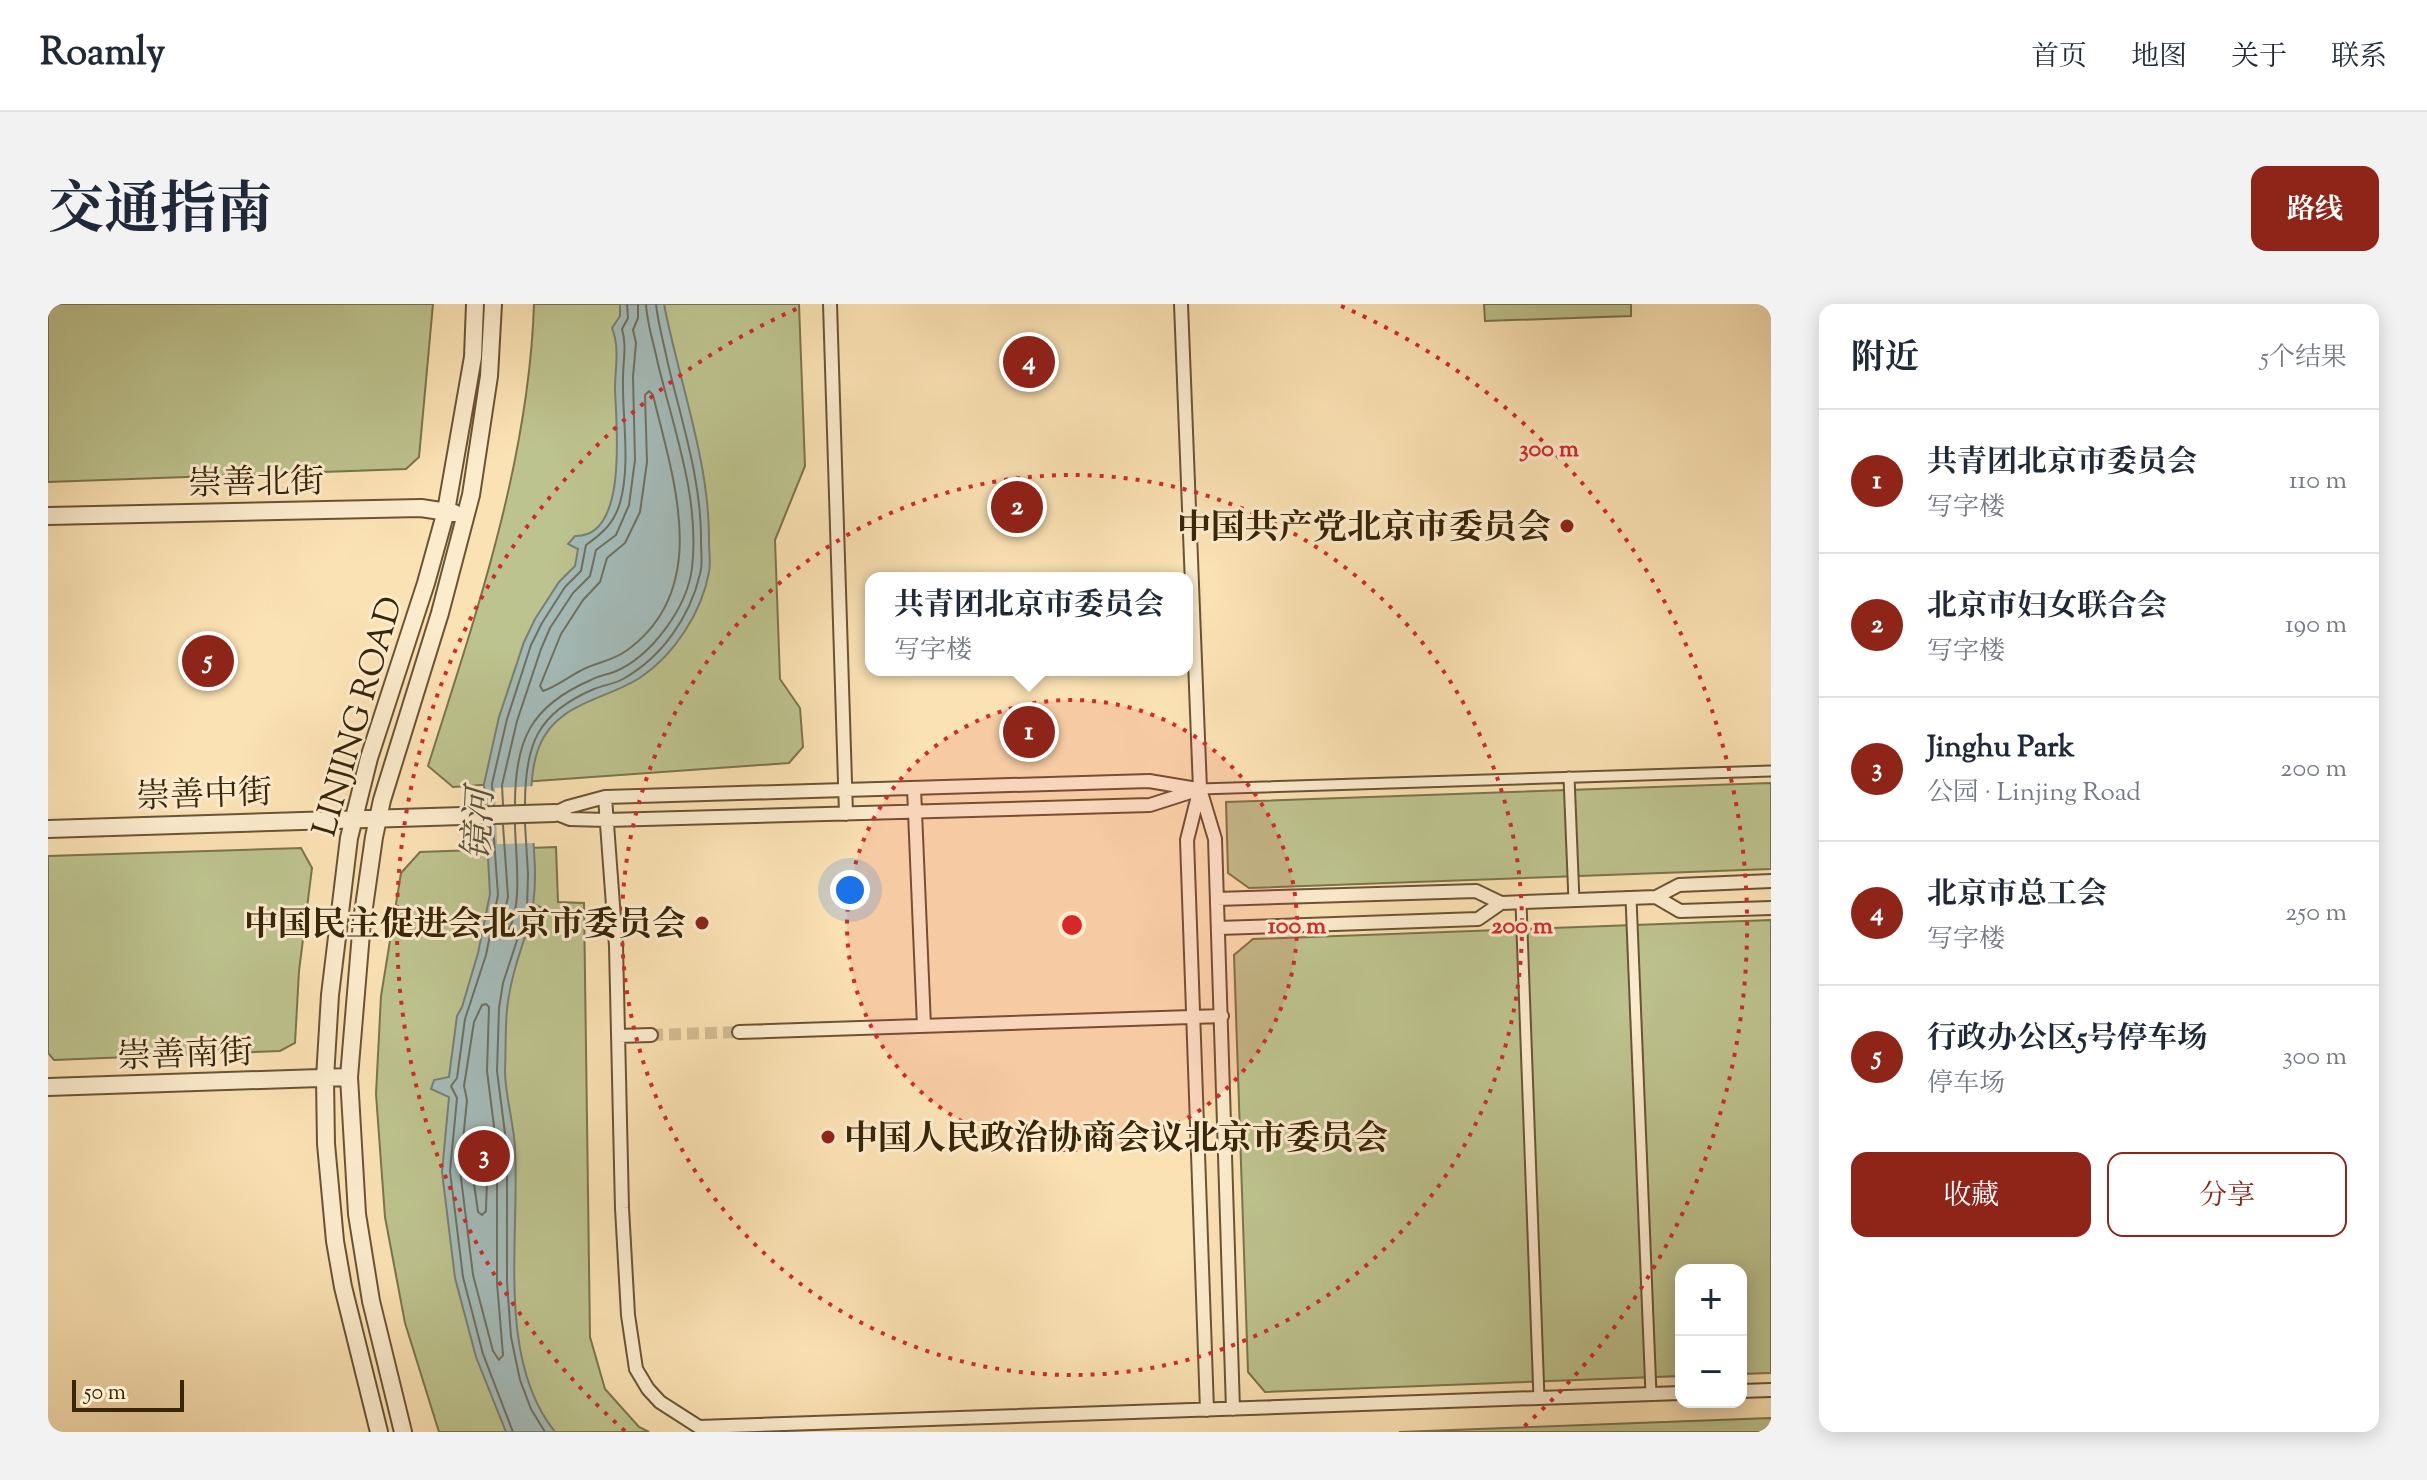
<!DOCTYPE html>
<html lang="zh">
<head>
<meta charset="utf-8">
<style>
  :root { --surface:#fff; --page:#f2f2f3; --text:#1f2937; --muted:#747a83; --line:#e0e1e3; --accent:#8f2418 }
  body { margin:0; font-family:"Sorts Mill Goudy","Noto Serif SC",serif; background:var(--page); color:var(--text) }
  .controls { position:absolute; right:24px; bottom:24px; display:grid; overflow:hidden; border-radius:16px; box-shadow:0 4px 20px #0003 }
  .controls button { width:72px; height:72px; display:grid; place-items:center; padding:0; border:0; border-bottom:2px solid var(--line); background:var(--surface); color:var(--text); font:40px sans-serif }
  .scale { position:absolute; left:24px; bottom:20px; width:112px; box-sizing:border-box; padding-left:8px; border:4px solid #392508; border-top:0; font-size:22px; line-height:28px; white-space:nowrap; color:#392508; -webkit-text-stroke:6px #fcecce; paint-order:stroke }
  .you { position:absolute; left:802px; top:586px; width:28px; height:28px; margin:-20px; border:6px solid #fff; border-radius:50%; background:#1a73e8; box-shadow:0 0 0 12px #1a73e833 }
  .badge { display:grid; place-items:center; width:52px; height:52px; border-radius:50%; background:var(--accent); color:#fff; font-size:26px; font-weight:700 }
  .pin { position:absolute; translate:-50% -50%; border:4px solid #fff; box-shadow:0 2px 8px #0006 }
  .popup { position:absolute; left:817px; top:268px; width:328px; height:104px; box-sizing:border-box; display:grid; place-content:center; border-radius:16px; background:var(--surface); filter:drop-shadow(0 2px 6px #0005); font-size:26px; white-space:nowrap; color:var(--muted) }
  .popup b { font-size:30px; color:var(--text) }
  .popup::after { content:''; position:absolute; left:50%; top:100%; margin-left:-16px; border:16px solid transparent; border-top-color:var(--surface) }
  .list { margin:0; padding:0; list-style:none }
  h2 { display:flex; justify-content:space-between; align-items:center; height:104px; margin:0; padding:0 32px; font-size:34px }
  h2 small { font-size:26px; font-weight:400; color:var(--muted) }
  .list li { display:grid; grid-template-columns:52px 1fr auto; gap:24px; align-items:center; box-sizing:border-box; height:144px; padding:0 32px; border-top:2px solid var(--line) }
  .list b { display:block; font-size:30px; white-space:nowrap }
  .list p { margin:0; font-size:26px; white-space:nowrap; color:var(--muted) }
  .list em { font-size:26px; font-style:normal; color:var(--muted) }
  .actions { display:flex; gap:16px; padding:24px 32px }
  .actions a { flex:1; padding:18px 0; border:2px solid var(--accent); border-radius:16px; text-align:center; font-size:28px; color:var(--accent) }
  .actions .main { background:var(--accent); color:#fff }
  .map { position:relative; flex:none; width:1723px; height:1128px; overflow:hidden; border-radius:16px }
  header { display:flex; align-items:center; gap:48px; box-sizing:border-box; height:112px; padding:0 40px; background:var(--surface); border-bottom:2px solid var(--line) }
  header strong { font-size:38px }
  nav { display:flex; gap:44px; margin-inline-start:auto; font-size:28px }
  .intro { display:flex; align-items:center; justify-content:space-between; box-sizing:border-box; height:192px; padding:0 48px }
  h1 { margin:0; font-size:56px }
  .button { padding:20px 36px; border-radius:16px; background:var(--accent); color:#fff; font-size:28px; font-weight:700 }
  main { display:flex; gap:48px; padding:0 48px }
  aside { flex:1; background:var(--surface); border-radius:16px; box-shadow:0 4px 20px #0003 }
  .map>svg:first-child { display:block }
  .green { fill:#bdc38e; stroke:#7b744b; stroke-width:2 }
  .water { fill:#a4bbb9; stroke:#797f72; stroke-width:2 }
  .pier { fill:#fbe2b4 }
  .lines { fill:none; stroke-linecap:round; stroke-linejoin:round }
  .shore { stroke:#6e7060; stroke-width:2 }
  .minor-tunnel { stroke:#d4bc92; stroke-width:12; stroke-dasharray:12 6; stroke-linecap:butt }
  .pedestrian-casing { stroke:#6a5433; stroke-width:13 }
  .minor-casing { stroke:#6a5433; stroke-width:16 }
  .tertiary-casing { stroke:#6a5433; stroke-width:20 }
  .pedestrian { stroke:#fcecce; stroke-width:9 }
  .minor { stroke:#fcecce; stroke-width:12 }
  .tertiary { stroke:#fcecce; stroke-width:16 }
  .ring { fill:none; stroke:#d62828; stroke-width:4; stroke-dasharray:4 8 }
  .poi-dot { fill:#8f2418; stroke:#fcecce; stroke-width:3 }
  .labels { text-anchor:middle; stroke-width:6; stroke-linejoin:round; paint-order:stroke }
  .street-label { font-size:34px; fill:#392508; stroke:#fcecce }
  .poi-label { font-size:34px; font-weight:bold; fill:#392508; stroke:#fcecce; text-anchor:end }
  .water-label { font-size:36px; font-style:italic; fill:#59523d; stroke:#fcecce }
  .centre { fill:#d62828; stroke:#fcecce; stroke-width:4 }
  .ring-label { font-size:24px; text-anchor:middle; font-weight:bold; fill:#d62828; stroke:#fcecce; stroke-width:6; stroke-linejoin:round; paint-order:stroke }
</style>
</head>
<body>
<header>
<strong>Roamly</strong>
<nav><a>首页</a><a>地图</a><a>关于</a><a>联系</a></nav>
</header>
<div class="intro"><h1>交通指南</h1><a class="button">路线</a></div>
<main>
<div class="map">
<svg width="1723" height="1128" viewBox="0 0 1723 1128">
  <rect width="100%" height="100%" fill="#fbe2b4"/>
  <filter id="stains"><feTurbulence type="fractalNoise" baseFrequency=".0025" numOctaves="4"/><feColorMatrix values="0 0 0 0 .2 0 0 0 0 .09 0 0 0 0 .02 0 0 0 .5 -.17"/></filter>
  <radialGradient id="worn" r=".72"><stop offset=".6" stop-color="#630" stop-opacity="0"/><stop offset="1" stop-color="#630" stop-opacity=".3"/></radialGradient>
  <path class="green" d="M0 0H385L371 153 358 165 0 178Z
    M486 0H751L757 162 727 236 732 375 752 404 755 443 741 459 405 483 380 462C427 313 481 158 486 0Z
    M1436 0H1583V12L1437 17Z
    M1723 479V565L1201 584 1180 569 1178 498Z
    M508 543 510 598 536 599 542 1033 557 1085 591 1123 601 1128H391L357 1019 337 913 328 790 333 692 353 569 372 548Z
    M253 544 264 564 251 667 247 739 232 747 6 756 0 749V552Z
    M1723 616V1069L1693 1070V966H1633V1072L1217 1088 1200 1068 1186 651 1205 635Z
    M1723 1114V1128H1351Z"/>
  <path class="water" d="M572 0H616C631 78 662 158 661 238 661 248 663 259 661 268 654 308 626 351 593 373 559 396 508 398 491 443 473 490 493 550 485 600L495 604 493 615 484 612C474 642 462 674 459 706 457 726 458 747 457 766 457 792 466 819 467 845 472 933 448 1055 507 1128H458L428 1053 407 974 394 868 401 793 383 785 386 776 401 773 409 712 414 703 430 649 442 590 436 480 451 413 476 338 487 315 511 278 527 262 530 245 520 240 527 232C581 234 568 119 567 85 567 64 572 44 564 24L572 12Z"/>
  <path class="pier" d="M489 482V539L449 540 447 484Z"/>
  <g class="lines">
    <path class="shore" d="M601 87 605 91C625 175 665 285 578 347 565 356 552 358 538 364 524 370 510 382 495 387L492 382 513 330 535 296 552 278 559 254 577 239 592 208 599 158 597 91Z
      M467 500C467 437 482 402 543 376 550 372 558 371 566 368 603 353 639 304 644 264 652 195 626 126 610 60 606 40 599 20 598 0
      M477 500C477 441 489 409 546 385 556 381 566 380 575 375 614 353 642 313 652 270 655 260 653 249 653 239 654 178 634 119 620 60 616 40 610 20 608 0
      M445 501 444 480 459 415 483 341 494 319 517 283 533 267 538 241C555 229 566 219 572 199 583 159 574 114 575 74 575 57 579 42 574 25L580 14 579 0
      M455 501 454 481 469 417 493 345 502 324 525 289 542 272 548 246 568 231 581 201 587 156 585 73 588 39 585 26 590 14V0
      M477 520 480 570 479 606 455 679 451 704 449 767 459 845V978L463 1033 472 1076 483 1105 497 1128
      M445 521 450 591 438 651 417 715 409 774 403 782 409 794 402 867 415 973 435 1050 465 1128
      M455 521 460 593 452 626 456 631C477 611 467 548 467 520
      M438 700 441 703 439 767 449 846V979L455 1051 451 1056 445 1047 425 971 412 866 419 796 416 782 426 718 434 701Z
      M432 824C443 840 438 887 438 907L434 911 430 908 424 865 427 827Z"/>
    <path class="minor-tunnel" d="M603 731 691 728"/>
    <defs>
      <path id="pedestrian" d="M1521 473 1526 597
        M1152 485 1723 467
        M1583 594 1603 1090
        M1473 599 1491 1094"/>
      <path id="minor" d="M782 0 798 510
        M1133 0 1152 485 1167 535 1185 1105
        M866 484 876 722
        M1151 488 1139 536 1159 1106
        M557 493 568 642 574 904 580 1011 588 1065 600 1085 612 1098 651 1123 1633 1089
        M507 509 522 515 559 516 1102 501 1152 485
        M507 509 520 503 557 493 1101 477 1149 485
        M1608 593 1632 607 1723 604
        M1169 595 1428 587 1453 599 1608 593 1631 581 1723 577
        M1170 624 1430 615 1453 599
        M691 728 1174 712
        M570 732 603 731
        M1693 1087 1723 1086"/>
      <path id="tertiary" d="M0 212 373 204 406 209
        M0 525 507 509
        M0 783 301 773
        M331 1128 295 983 287 937 278 840 277 774 282 691 301 534 321 454 378 279 398 207 425 53 427 0
        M355 1128 323 997 309 910 301 773 314 617 326 533 334 496 392 309 423 191 441 72 445 0"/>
    </defs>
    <use href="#pedestrian" class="pedestrian-casing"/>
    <use href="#minor" class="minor-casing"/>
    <use href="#tertiary" class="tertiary-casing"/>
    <use href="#pedestrian" class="pedestrian"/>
    <use href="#minor" class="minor"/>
    <use href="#tertiary" class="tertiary"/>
  </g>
  <circle cx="1024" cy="621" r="225" fill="#d62828" fill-opacity=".12"/>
  <g class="ring">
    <circle cx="1024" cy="621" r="225"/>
    <circle cx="1024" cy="621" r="450"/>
    <path d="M577 1127A675 675 0 0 1 755 2M1293 2A675 675 0 0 1 1471 1127"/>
  </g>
  <g class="poi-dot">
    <circle cx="1519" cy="222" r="8"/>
    <circle cx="654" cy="619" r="8"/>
    <circle cx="780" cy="833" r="8"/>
  </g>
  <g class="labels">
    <g class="street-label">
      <text transform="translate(208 177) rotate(-1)" y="12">崇善北街</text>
      <text transform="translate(308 412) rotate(-74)" y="12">LINJING ROAD</text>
      <text transform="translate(156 489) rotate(-2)" y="12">崇善中街</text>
      <text transform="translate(137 749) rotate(-2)" y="12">崇善南街</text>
    </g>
    <g class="poi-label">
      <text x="1503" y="234">中国共产党北京市委员会</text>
      <text x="638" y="631">中国民主促进会北京市委员会</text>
      <text x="796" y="845" text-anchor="start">中国人民政治协商会议北京市委员会</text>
    </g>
    <g class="water-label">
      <text transform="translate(429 520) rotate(-87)" y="13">镜河</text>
    </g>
  </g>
  <circle cx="1024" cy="621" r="12" class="centre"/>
  <g class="ring-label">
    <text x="1501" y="152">300 m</text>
    <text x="1249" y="629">100 m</text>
    <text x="1474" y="629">200 m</text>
  </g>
  <rect width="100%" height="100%" filter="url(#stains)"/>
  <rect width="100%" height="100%" fill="url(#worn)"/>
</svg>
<div class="controls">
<button>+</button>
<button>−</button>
</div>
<div class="scale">50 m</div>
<div class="you"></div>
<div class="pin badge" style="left:981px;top:428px">1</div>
<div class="popup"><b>共青团北京市委员会</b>写字楼</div>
<div class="pin badge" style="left:969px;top:203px">2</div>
<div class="pin badge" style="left:436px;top:852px">3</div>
<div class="pin badge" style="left:981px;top:58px">4</div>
<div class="pin badge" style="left:160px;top:357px">5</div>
</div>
<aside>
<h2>附近<small>5个结果</small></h2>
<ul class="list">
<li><span class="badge">1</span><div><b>共青团北京市委员会</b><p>写字楼</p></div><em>110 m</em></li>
<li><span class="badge">2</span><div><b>北京市妇女联合会</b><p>写字楼</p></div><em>190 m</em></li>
<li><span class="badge">3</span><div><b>Jinghu Park</b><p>公园 · Linjing Road</p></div><em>200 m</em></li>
<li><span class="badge">4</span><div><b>北京市总工会</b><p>写字楼</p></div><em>250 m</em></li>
<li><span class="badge">5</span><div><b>行政办公区5号停车场</b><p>停车场</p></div><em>300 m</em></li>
</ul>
<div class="actions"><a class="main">收藏</a><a>分享</a></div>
</aside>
</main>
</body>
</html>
